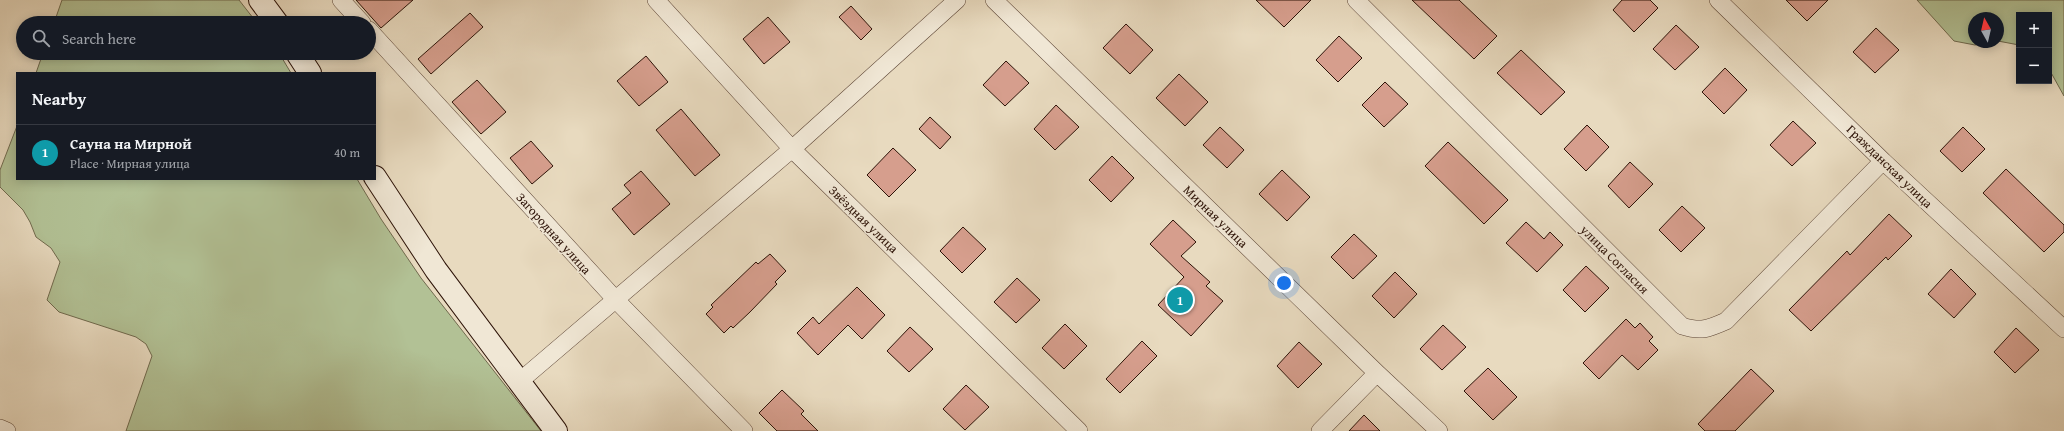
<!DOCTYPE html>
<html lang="en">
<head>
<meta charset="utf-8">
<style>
  :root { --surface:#171b24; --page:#242831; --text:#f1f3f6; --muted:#9ea1a6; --line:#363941; --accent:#2563eb }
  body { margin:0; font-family:"Gentium Book Plus",serif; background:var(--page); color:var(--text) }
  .controls { position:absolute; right:12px; top:12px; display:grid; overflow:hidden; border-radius:0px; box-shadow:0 2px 10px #0003 }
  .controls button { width:36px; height:36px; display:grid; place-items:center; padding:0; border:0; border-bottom:1px solid var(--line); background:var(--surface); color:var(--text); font:20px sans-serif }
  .compass { position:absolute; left:1968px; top:12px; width:36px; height:36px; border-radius:50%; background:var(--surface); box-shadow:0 2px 10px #0003; rotate:352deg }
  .you { position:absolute; left:1284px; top:283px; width:14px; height:14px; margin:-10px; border:3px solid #fff; border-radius:50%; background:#1a73e8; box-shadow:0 0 0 6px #1a73e833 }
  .badge { display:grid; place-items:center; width:26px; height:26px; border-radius:50%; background:var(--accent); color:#fff; font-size:13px; font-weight:700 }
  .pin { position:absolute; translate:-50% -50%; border:2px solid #fff; box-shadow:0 1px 4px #0006 }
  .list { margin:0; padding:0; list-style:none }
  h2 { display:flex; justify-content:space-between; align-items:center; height:52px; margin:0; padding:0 16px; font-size:17px }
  h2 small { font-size:13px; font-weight:400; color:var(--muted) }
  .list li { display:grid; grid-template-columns:26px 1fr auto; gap:12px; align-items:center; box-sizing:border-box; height:56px; padding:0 16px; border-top:1px solid var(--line) }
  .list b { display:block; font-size:15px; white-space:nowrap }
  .list p { margin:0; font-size:13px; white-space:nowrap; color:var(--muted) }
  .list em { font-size:13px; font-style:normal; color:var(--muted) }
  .icon { flex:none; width:22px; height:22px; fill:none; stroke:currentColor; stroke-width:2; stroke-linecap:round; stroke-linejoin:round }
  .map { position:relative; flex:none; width:2064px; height:431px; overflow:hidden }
  .search { position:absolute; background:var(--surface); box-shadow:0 2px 10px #0003; left:16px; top:16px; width:360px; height:44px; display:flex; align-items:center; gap:10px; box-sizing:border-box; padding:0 14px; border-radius:22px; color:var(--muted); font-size:15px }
  .panel { position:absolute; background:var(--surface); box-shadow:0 2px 10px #0003; left:16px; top:72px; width:360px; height:108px; border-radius:0px }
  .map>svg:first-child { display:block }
  .green { fill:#b2c195; stroke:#706a4e }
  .building { fill:#d69e8d; stroke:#2d1308 }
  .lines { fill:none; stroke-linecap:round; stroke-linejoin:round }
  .street-casing { stroke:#5c4536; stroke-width:18 }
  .secondary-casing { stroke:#2d1308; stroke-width:24 }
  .street { stroke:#f0e7d5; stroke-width:17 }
  .secondary { stroke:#f0e7d5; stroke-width:22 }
  .labels { text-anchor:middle; stroke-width:3; stroke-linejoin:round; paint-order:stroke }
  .street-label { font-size:13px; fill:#2d1308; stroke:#f0e7d5 }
</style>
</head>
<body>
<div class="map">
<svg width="2064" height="431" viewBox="0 0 2064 431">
  <rect width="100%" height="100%" fill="#e8dabf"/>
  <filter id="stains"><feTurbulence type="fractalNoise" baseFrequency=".005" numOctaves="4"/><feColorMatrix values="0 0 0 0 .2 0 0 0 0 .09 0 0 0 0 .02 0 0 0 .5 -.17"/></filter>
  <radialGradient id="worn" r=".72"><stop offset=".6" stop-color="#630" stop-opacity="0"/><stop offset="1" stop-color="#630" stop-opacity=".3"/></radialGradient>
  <path class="green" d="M62 0H239L257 23H54Z
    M1917 0H2064V96L2049 69V15H2019V45L1998 41V18H1974V42H1991L1975 45 1954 41Z
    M43 53H279L291 73H36Z
    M17 126V179H357L381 219 421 278 541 431H126L152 356 146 344 136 337 59 312 47 300 60 262 51 248 36 237 30 222 23 210 0 187V170Z"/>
  <path class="building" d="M356 0H413L381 28Z
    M1256 0H1311L1284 27Z
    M1412 0H1459L1497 36 1474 59Z
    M1622 0H1650L1658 8 1634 32 1613 10Z
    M1786 0H1828L1807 21Z
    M851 6 872 29 861 40 839 17Z
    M470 13 483 27 431 74 418 59Z
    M768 17 790 42 764 64 743 39Z
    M1126 24 1153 50 1130 74 1103 48Z
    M1676 25 1699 47 1675 70 1653 49Z
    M1876 28 1899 50 1875 73 1853 52Z
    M1339 36 1362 58 1338 82 1316 60Z
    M1521 50 1565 92 1541 115 1497 73Z
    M646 56 668 82 639 106 617 81Z
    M1006 61 1029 83 1005 106 983 85Z
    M1725 68 1747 90 1724 114 1702 92Z
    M1179 74 1208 102 1185 126 1156 98Z
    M477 80 506 112 481 134 452 102Z
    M1385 82 1408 104 1384 127 1362 105Z
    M1056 105 1079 127 1055 150 1034 129Z
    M681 109 720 155 695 176 656 130Z
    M930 117 951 137 940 149 919 129Z
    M1793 121 1816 143 1792 166 1770 145Z
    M1587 125 1609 147 1586 171 1564 149Z
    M1220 127 1244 150 1227 168 1203 145Z
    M1963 127 1985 149 1962 172 1940 151Z
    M531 141 553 166 532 184 510 158Z
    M1448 142 1508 200 1484 224 1425 166Z
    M893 148 916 170 889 197 867 175Z
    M1112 156 1134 178 1111 202 1089 180Z
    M1630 162 1653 184 1629 208 1608 186Z
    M2006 169 2064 225V232L2044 252 1983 193Z
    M1282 170 1310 197 1287 221 1259 194Z
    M641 171 670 204 634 235 612 209 631 193 624 185Z
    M1682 206 1705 228 1681 252 1659 230Z
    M1889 214 1912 236 1888 260 1886 257 1811 331 1789 310 1847 251 1850 255Z
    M1173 220 1196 242 1181 256 1210 282 1206 286 1223 301 1191 336 1158 305 1184 277 1150 244Z
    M1526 222 1544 239 1550 232 1563 245 1537 272 1506 243Z
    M963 227 986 249 962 273 940 251Z
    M1354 234 1377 256 1353 279 1331 257Z
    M770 254 786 271 775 282 777 284 750 312 733 328 731 326 724 333 706 314 713 307 711 305 756 262 758 264Z
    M1586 266 1609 288 1585 312 1563 290Z
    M1951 269 1976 294 1954 318 1928 294Z
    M1395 272 1417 294 1394 318 1372 296Z
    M1017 278 1040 300 1016 323 994 302Z
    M857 287 885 315 862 339 848 325 818 355 797 333 813 317 819 324Z
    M1626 319 1635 328 1640 323 1653 337 1649 341 1658 350 1638 370 1622 355 1599 379 1583 363Z
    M1065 324 1087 346 1064 369 1042 348Z
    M1443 325 1466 347 1442 370 1420 349Z
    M910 327 933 349 909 372 887 351Z
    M2016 328 2039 350 2015 373 1994 352Z
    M1142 341 1157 356 1120 393 1106 379Z
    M1299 342 1322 364 1298 388 1277 366Z
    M1488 368 1517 397 1493 420 1464 391Z
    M1751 369 1774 391 1735 431H1705L1698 424Z
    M966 385 989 407 965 430 943 409Z
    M782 390 804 411 801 414 818 431H777L759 413Z
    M1364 415 1380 431H1349Z"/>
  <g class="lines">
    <defs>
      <path id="street" d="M341 0 362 23
        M656 0 792 149 1079 431
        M994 0 1377 373 1439 431
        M1356 0 1682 326C1701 332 1708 329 1726 321L1883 161
        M1718 0 1883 161 2064 329
        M369 30 616 300 744 431
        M520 381 792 149 957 0
        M0 428 7 431
        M1320 431 1377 373"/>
      <path id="secondary" d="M260 0 277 23
        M297 53 310 73
        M375 177 436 270 556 431"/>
    </defs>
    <use href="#street" class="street-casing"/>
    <use href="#secondary" class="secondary-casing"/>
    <use href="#street" class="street"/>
    <use href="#secondary" class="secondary"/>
  </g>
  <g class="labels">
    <g class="street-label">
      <text transform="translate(1890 166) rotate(44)" y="5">Гражданская улица</text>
      <text transform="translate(1216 216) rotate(44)" y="5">Мирная улица</text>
      <text transform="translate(864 219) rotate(44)" y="5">Звёздная улица</text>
      <text transform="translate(554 233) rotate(48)" y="5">Загородная улица</text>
      <text transform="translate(1615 259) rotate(45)" y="5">улица Согласия</text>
    </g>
  </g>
  <rect width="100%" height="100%" filter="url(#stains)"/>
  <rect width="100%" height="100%" fill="url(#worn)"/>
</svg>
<div class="controls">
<button>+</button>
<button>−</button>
</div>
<svg class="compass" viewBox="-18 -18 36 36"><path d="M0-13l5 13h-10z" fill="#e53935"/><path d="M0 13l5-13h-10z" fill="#9ea1a6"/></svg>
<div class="you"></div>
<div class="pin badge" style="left:1180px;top:300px;background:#0f9aa8">1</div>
<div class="search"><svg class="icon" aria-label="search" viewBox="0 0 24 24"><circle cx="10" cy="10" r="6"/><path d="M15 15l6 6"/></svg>Search here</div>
<section class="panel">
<h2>Nearby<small></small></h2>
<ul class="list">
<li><span class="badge" style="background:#0f9aa8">1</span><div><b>Сауна на Мирной</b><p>Place · Мирная улица</p></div><em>40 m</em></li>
</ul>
</section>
</div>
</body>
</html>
